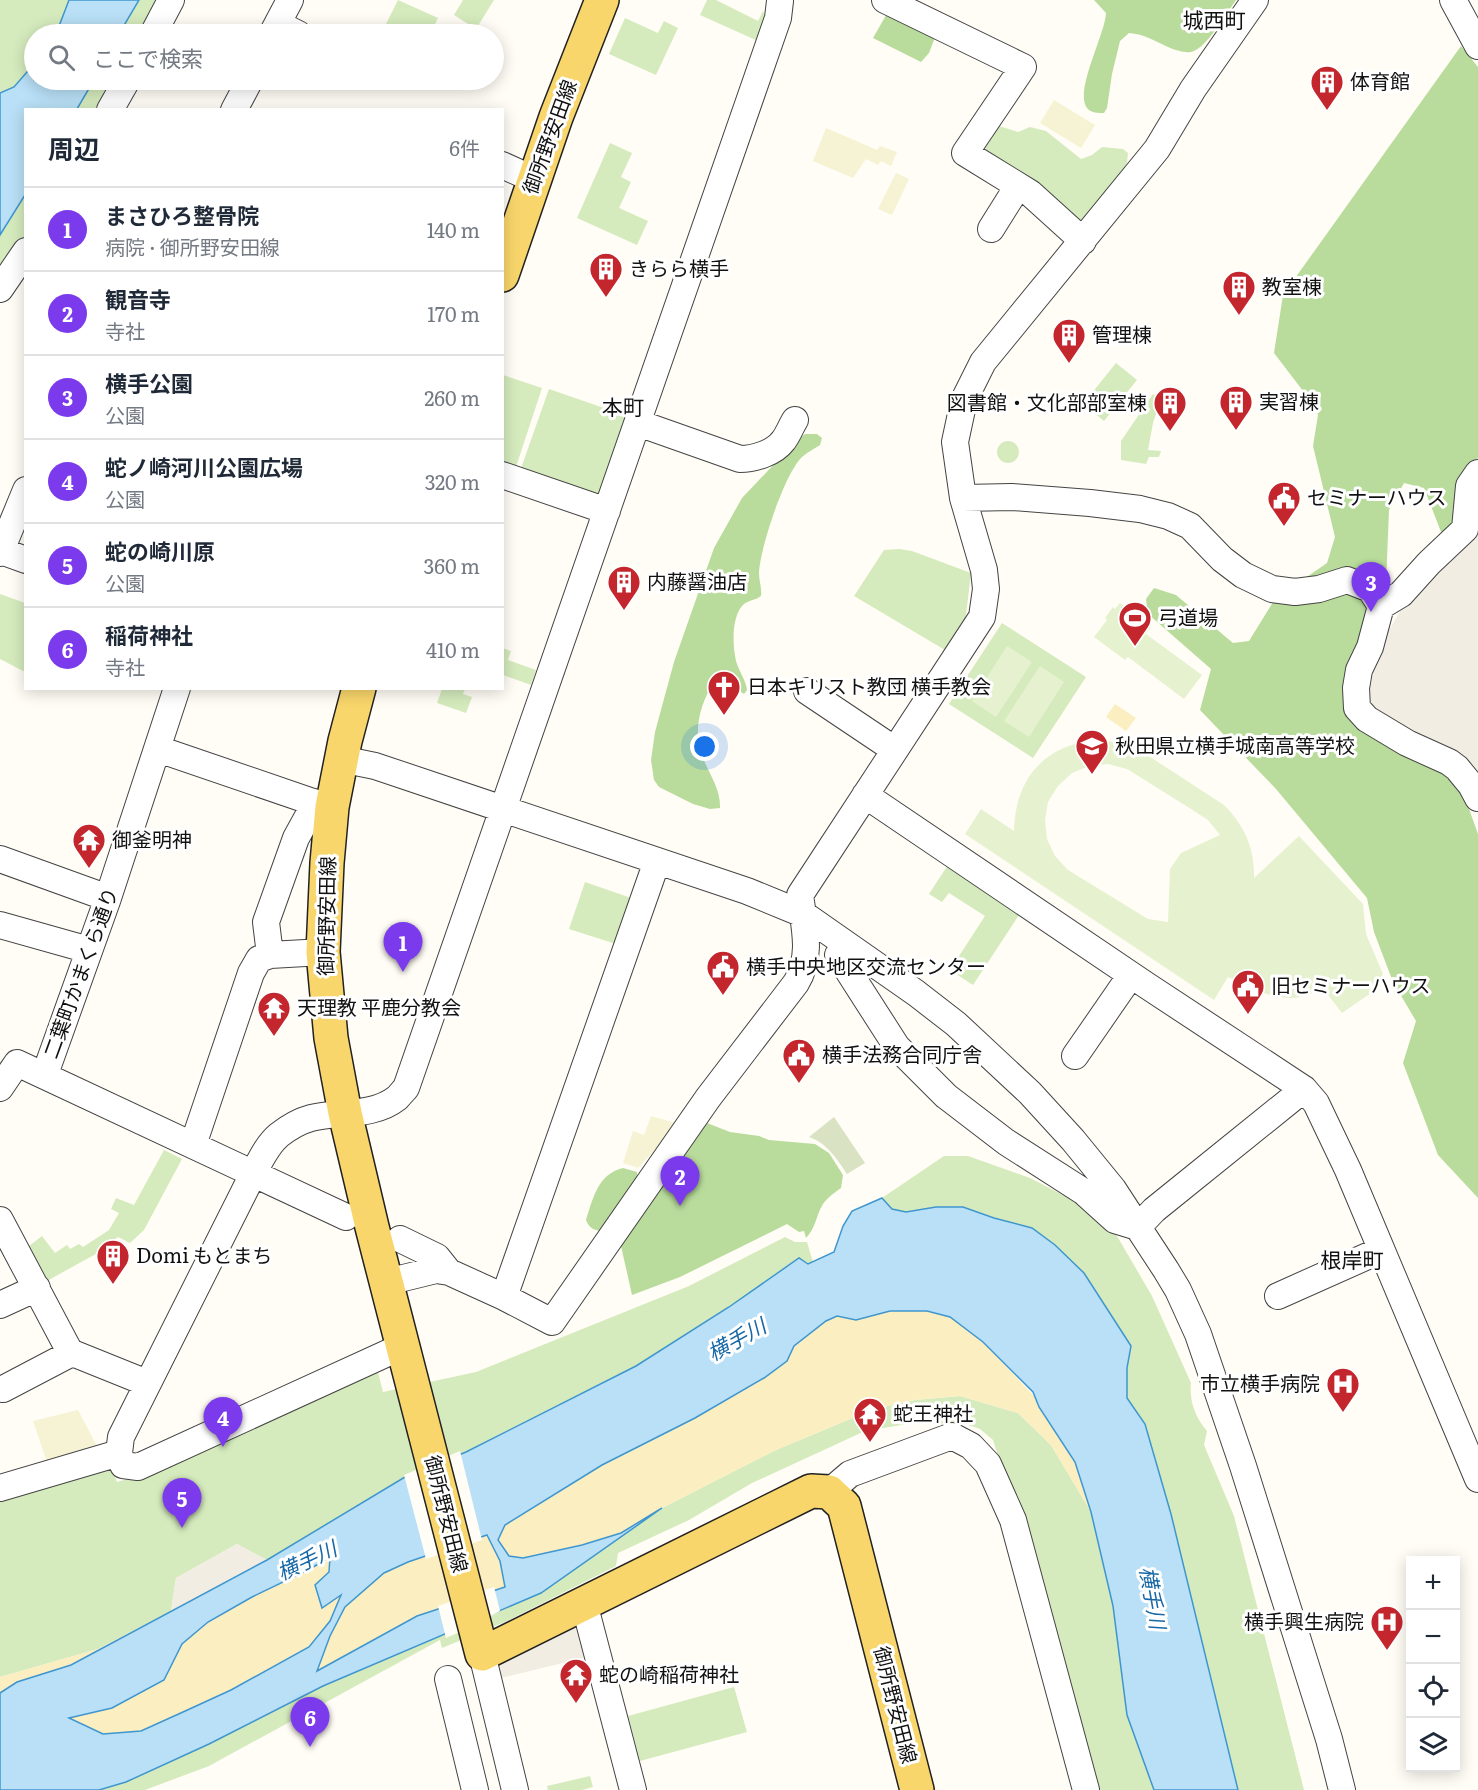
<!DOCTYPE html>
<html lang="ja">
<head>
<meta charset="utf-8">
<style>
  :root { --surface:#fff; --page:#f6f6f7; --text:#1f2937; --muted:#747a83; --line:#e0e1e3; --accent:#7c3aed }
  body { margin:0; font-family:Literata,"Noto Sans JP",serif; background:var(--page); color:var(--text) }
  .controls { position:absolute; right:18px; bottom:18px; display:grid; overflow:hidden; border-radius:0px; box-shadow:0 3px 15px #0003 }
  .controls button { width:54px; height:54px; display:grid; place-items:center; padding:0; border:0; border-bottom:2px solid var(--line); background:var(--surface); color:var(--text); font:30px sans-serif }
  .you { position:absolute; left:705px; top:747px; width:21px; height:21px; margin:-15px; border:4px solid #fff; border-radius:50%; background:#1a73e8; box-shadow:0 0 0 9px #1a73e833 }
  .badge { display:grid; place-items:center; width:39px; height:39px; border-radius:50%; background:var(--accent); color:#fff; font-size:20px; font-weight:700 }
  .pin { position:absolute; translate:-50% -50px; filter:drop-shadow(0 2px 3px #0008) }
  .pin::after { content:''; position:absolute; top:32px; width:21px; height:18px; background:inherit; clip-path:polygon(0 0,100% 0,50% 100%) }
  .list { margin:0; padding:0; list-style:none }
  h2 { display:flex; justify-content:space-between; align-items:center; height:78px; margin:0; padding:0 24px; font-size:26px }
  h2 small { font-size:20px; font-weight:400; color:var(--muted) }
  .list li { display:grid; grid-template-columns:39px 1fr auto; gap:18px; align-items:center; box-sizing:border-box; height:84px; padding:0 24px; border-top:2px solid var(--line) }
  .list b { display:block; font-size:22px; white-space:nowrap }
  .list p { margin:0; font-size:20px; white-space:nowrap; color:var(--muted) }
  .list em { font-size:20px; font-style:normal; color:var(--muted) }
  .icon { flex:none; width:33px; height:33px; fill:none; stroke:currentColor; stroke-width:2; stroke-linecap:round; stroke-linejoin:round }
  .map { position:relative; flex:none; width:1478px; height:1790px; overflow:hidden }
  .search { position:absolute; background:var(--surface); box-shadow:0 3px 15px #0003; left:24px; top:24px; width:480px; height:66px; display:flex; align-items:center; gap:15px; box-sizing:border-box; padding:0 21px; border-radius:33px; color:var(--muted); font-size:22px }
  .panel { position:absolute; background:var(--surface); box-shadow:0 3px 15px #0003; left:24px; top:108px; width:480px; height:582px; border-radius:0px }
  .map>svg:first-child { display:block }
  .farmland { fill:#f6f3d4 }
  .green { fill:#d5ebbd }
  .forest { fill:#b9dc9c }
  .sand { fill:#fbeec1 }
  .cemetery { fill:#d9e3c4 }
  .pitch { fill:#e6f2cf; fill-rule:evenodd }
  .plaza { fill:#f1ede2 }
  .water { fill:#b9e0f7; stroke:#3f96cf; stroke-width:1.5; fill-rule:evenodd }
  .pier { fill:#fffdf5 }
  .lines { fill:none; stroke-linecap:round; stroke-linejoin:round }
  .minor-casing { stroke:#444; stroke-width:28 }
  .major-casing { stroke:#222; stroke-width:36 }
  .minor { stroke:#fff; stroke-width:26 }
  .major { stroke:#f9d66b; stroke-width:33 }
  .labels { text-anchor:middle; stroke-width:6; stroke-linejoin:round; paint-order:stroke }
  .poi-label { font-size:20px; fill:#111; stroke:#fff; text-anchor:start }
  .street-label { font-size:20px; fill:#111; stroke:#fff }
  .neighbourhood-label { font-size:21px; fill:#111; stroke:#fff }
  .water-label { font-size:21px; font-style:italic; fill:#1768a6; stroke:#fff }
</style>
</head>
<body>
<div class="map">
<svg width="1478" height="1790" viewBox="0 0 1478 1790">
  <rect width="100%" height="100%" fill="#fffdf5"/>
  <path class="farmland" d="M1054 100 1095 125 1081 148 1040 123Z
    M826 128 877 150 880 146 897 152 891 166 881 161 878 165 866 159 853 178 813 161Z
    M896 173 909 179 892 215 878 209Z
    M651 1116 679 1124 638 1168 623 1163 633 1131 644 1135Z
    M78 1410 98 1448 48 1465 33 1421Z"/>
  <path class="green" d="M0 0H69L56 34H34V64L14 87 0 93Z
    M139 0H171L153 34H119Z
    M398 0 438 18 430 34H381Z
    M463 0H494L476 29 454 15Z
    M707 0H716L758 21 763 11 767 20 758 41 700 15Z
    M625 18 658 33 664 21 678 28 656 75 609 54Z
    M94 80H127L110 109 77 110Z
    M996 125 1018 132 1030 127 1046 131 1081 159 1092 155 1102 147 1123 149 1128 153 1127 163 1115 183 1082 226 988 154 984 145Z
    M610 143 632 153 621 177 631 182 619 208 648 221 637 245 577 218Z
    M25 195V251L0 289V235Z
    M1116 363 1137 380 1104 421 1083 404Z
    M503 375 542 388 515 470 503 466Z
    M549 389 627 416 598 499 520 471Z
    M1153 394 1161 399 1153 423 1148 450 1161 451 1159 457H1149L1146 464 1121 460V441Z
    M997 452a11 11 0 1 1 22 0a11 11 0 1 1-22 0Z
    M899 549 912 551 971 573 965 623 945 650 854 596 884 550Z
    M0 594 25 603V672L0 659Z
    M1002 623 1086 677 1033 758 949 704Z
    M503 648 511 651 508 660 536 670 531 685 503 675Z
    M442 689H465L463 694 472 697 466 713 437 703Z
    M948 865 1021 912 973 985 950 970 985 916 949 893 942 902 929 894Z
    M585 882 634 899 619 945 569 929Z
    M164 1150 182 1159 144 1230 130 1243 118 1237 94 1255 45 1282 25 1249 42 1236 55 1253 67 1245 70 1249 79 1244 83 1247 109 1230 119 1213 111 1209 116 1198 134 1205Z
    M944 1156H968L1030 1178 1088 1208 1117 1236 1152 1296 1191 1383C1189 1400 1195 1417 1207 1431L1204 1445 1234 1516 1304 1790H1238L1171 1514 1145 1424 1127 1398V1368L1131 1346 1013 1224 963 1207H936L906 1212 892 1209 882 1198Z
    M785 1237 795 1242H807L813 1262 808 1264 798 1258 729 1307 636 1366 466 1452 405 1477 267 1560 237 1544 176 1578 171 1611 98 1649 0 1677V1495L104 1465 113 1472 117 1482 150 1472 376 1364 383 1392 476 1372 689 1286Z
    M960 1396 1018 1413 1051 1445 1091 1512 1113 1607 1127 1715 1154 1790H1093L1020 1522 993 1440 980 1429 966 1424 914 1423 865 1431 752 1483 689 1520 618 1553 616 1566 507 1621 442 1648 440 1640 209 1766 145 1790H99L126 1782 209 1744 323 1686 541 1593 662 1508 776 1450 874 1409 915 1400Z
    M734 1687 747 1732 640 1761 628 1716Z
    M590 1776 593 1787 582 1790H548L547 1786Z"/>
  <path class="forest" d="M1094 0H1236C1227 13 1206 49 1191 52 1183 53 1175 50 1168 47 1155 41 1144 34 1129 33L1120 41 1112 74 1107 108 1104 113C1098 113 1091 113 1087 108 1074 91 1105 35 1106 13Z
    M889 10 937 32 929 53 921 62 873 38Z
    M1461 46 1478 67V458L1473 461 1460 485 1458 510 1451 532 1443 537 1424 488 1404 483 1389 510 1386 584 1366 614 1356 649 1449 771 1464 795 1478 834V1198L1438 1155 1403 1063 1416 1021 1393 982 1374 932 1367 898 1276 789 1200 710 1211 669 1148 614 1146 599 1154 588 1176 595 1233 643 1249 641 1275 599 1327 563 1335 537 1313 446 1318 415 1313 404 1274 353 1283 295Z
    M805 434H817L822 438 820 445C814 449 806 453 801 458 784 476 760 548 759 573 759 581 762 588 761 596 756 600 749 600 744 604 731 615 732 648 737 664 740 673 746 681 747 690L744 694C728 682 738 679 714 682 701 702 694 727 700 750 706 770 721 787 720 808L710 809 693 804 659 787 654 780 651 760 655 732 674 662 714 548 742 498 796 441Z
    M707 1123 730 1132 759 1136 769 1140 815 1144 829 1153 843 1175 841 1188C834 1193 828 1197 823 1204 816 1215 816 1228 806 1238L804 1231 799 1232 787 1224 680 1277 632 1295 621 1246Z
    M623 1168 637 1172V1185L601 1231C592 1230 589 1227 586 1220 593 1198 598 1174 623 1168Z"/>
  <path class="sand" d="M1115 704 1136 718 1126 731 1106 717Z
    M890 1311H927L950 1317 983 1342 1034 1396 1039 1407 1075 1462 1091 1512 1051 1445 1018 1413 960 1396 915 1400 874 1409 776 1450 662 1508 621 1533 582 1545 523 1558 509 1556 498 1540 505 1525 602 1465 695 1418 764 1378 787 1361 794 1346 826 1321 837 1316 856 1320Z
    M487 1535 500 1561 505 1587 417 1616 316 1672 330 1636 345 1607 384 1573 408 1562Z
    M330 1556 329 1572 322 1607 342 1594 330 1621 309 1647 231 1690 183 1712 141 1731 103 1734 69 1718 112 1708 164 1680 182 1644 208 1622 252 1597 310 1569Z
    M171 1611 71 1665 17 1682 0 1693V1677L98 1649Z"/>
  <path class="cemetery" d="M834 1117 865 1163 847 1174C837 1159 827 1143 809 1137Z"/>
  <path class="pitch" d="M1120 603 1151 627 1146 634 1202 675 1184 699 1128 657 1125 660 1094 637 1107 620 1105 618 1113 607 1115 609Z
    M1007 646 1032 662 996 717 972 701Z
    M1040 666 1064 682 1029 737 1004 721Z
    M1098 740C1114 741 1126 745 1141 751L1224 805C1245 826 1255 849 1254 878L1299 836 1363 904 1366 934 1383 974 1371 993 1342 1013 1321 986C1318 988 1314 993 1310 994 1284 1006 1250 988 1228 977L1214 1000 965 834 981 809 1014 831C1015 778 1045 744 1098 740ZM1108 764 1127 769 1191 809 1208 820 1220 835 1181 853 1170 869 1168 922 1148 919 1068 870 1055 856 1047 839 1045 820 1048 802 1058 786 1072 773 1089 766Z"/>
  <path class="plaza" d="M1478 489V779L1410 736 1367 704 1369 673 1385 637 1402 608Z
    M237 1544 267 1560 171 1611 176 1578Z
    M581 1614 592 1656 497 1679 492 1658Z"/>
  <path class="water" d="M69 0H139L119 34H56Z
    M34 64V80H94L77 109 26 110 25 195 0 235V93L14 87Z
    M882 1198 892 1209 906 1212 936 1207H963L994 1218 1032 1228 1055 1245 1084 1273 1131 1346 1127 1368V1398L1145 1424 1171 1514 1238 1790H1154L1127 1715 1113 1606 1091 1512 1075 1462 1039 1407 1033 1392 983 1342 950 1317 927 1311H890L856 1320 837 1316 826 1321 794 1346 787 1361 764 1378 695 1418 602 1465 505 1525 498 1540 509 1556 523 1558 582 1545 621 1533 662 1508 541 1593 323 1686 209 1744 126 1782 99 1790H0V1693L17 1682 71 1665 267 1560 405 1477 466 1452 636 1366 729 1307 799 1258 808 1264 834 1252 843 1226 852 1211ZM487 1535 500 1561 505 1587 417 1616 317 1671 330 1636 345 1607 384 1573 408 1562ZM330 1557 329 1572 315 1585 322 1608 341 1595 330 1621 309 1647 231 1690 183 1712 141 1731 103 1734 69 1718 112 1708 164 1680 182 1644 208 1622 252 1597 310 1569Z"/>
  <path class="pier" d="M460 1451 482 1540 426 1559 404 1475Z
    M494 1587 500 1611 471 1627 446 1638 438 1606Z"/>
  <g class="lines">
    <defs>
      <path id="minor" d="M885 0 1023 67 965 153 1030 193 1083 241
        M1453 0 1478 46
        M278 24 298 34
        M153 34 171 0
        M272 34 290 0
        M110 110 127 80
        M234 110 250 80
        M502 165 535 180
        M991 229 1018 186
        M0 289 26 251
        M638 423 740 459C754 459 774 453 783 441 788 435 791 426 795 420
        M1478 473 1469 486 1465 529 1429 563 1401 594 1381 606 1370 647 1359 670 1356 688 1357 708 1367 719 1407 743 1449 762 1457 768 1471 785 1478 798
        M502 475 607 511
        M963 498 1012 497 1090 503 1140 509 1168 516 1190 526 1222 559 1243 575 1272 589 1295 592 1319 589 1347 580 1370 589 1381 606
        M1 551 26 560
        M0 553 26 490
        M807 691 895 750
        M158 749 310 801 332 807
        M341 759 375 766 747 891 803 914 916 993 956 1024 1030 1093 1073 1140 1113 1189 1166 1270 1178 1290 1198 1334 1243 1466 1329 1739 1342 1790
        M865 795 1146 985 1304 1089 1316 1103 1348 1170 1478 1479
        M0 859 108 898
        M0 925 89 950
        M270 955 266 922 296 838 307 818
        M838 955 897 1047 946 1096 1006 1142 1084 1192 1115 1220 1138 1227
        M1075 1056 1131 975
        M45 1074 108 898 177 688
        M0 1088 17 1063 346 1217
        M193 1145 251 973 259 959 270 955 323 952
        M0 1220 70 1352 147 1383
        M1138 1227 1154 1210 1304 1089
        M400 1239 437 1257 449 1272
        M387 1282 436 1270 449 1272 504 1297 552 1322 708 1098 796 983C813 956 804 925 800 895L982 617 986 589 984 570 963 498 955 442 964 400 983 362 1157 149 1193 89 1255 0
        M1278 1296 1381 1250
        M504 1297 657 861
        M0 1305 37 1288
        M403 1346 138 1467 123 1465 119 1453 121 1437 253 1174C260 1161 267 1145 279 1135 288 1128 300 1121 311 1118 339 1111 373 1117 397 1098 400 1095 403 1091 406 1088L778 18 780 1
        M3 1389 66 1356 70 1352
        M0 1488 119 1453
        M829 1492 850 1474 952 1436 971 1446 988 1464 1013 1520 1086 1790
        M584 1603 633 1790
        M482 1654 515 1790
        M448 1679 475 1790"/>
      <path id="major" d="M502 275 556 117 602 0
        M359 688 345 741 332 807 327 863 323 952 331 1038 345 1113 372 1227 482 1654 811 1491 829 1492 844 1506 917 1790"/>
    </defs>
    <use href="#minor" class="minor-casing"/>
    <use href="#major" class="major-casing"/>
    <use href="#minor" class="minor"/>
    <use href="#major" class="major"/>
  </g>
  <defs>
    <symbol id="building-pin" viewBox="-11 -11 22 30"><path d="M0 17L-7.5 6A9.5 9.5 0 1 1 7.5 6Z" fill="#c4262e" stroke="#fff"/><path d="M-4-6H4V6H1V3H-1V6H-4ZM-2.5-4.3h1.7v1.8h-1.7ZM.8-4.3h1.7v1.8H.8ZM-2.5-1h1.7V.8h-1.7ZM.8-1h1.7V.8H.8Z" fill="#fff"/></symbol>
    <symbol id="civic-pin" viewBox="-11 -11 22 30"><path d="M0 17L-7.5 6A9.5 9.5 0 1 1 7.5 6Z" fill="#c4262e" stroke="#fff"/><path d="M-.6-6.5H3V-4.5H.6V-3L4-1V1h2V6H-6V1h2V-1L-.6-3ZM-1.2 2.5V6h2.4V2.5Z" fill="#fff"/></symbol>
    <symbol id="stadium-pin" viewBox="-11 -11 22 30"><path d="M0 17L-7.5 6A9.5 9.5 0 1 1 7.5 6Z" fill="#c4262e" stroke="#fff"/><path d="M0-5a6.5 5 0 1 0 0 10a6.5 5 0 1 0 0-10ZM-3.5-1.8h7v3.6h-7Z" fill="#fff"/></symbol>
    <symbol id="church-pin" viewBox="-11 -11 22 30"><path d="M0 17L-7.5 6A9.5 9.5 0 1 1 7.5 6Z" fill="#c4262e" stroke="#fff"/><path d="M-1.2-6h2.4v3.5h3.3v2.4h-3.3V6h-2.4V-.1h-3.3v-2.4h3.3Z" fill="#fff"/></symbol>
    <symbol id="school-pin" viewBox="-11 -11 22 30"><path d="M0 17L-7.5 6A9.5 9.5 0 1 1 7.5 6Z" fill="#c4262e" stroke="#fff"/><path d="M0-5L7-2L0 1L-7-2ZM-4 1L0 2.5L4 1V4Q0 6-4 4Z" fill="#fff"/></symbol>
    <symbol id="temple-pin" viewBox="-11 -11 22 30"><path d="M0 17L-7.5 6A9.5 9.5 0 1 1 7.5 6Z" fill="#c4262e" stroke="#fff"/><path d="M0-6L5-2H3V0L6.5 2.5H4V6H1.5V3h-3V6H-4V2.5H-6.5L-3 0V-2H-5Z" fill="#fff"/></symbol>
    <symbol id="hospital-pin" viewBox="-11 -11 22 30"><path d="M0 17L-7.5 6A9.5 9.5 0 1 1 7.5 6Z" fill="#c4262e" stroke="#fff"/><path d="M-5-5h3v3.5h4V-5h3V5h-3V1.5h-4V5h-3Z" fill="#fff"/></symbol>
  </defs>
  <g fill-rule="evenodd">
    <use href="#building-pin" x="1308" y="63" width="38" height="52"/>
    <use href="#building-pin" x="587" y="250" width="38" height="52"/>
    <use href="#building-pin" x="1220" y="268" width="38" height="52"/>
    <use href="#building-pin" x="1050" y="316" width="38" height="52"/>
    <use href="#building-pin" x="1217" y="383" width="38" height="52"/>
    <use href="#building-pin" x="1151" y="384" width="38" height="52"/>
    <use href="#civic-pin" x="1265" y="479" width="38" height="52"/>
    <use href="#building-pin" x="605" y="563" width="38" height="52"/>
    <use href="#stadium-pin" x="1116" y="599" width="38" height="52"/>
    <use href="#church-pin" x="705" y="668" width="38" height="52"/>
    <use href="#school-pin" x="1073" y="727" width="38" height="52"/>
    <use href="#temple-pin" x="70" y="821" width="38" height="52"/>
    <use href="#civic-pin" x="704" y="948" width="38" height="52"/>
    <use href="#civic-pin" x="1229" y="967" width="38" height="52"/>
    <use href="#temple-pin" x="255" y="989" width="38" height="52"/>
    <use href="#civic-pin" x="780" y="1036" width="38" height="52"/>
    <use href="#building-pin" x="94" y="1237" width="38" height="52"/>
    <use href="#hospital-pin" x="1324" y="1365" width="38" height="52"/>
    <use href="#temple-pin" x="851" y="1395" width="38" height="52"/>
    <use href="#hospital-pin" x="1368" y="1603" width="38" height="52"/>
    <use href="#temple-pin" x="557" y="1656" width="38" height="52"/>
  </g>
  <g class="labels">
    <g class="poi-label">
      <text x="1350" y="89">体育館</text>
      <text x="629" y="276">きらら横手</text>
      <text x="1262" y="294">教室棟</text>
      <text x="1092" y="342">管理棟</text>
      <text x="1259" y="409">実習棟</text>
      <text x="1147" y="410" text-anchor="end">図書館・文化部部室棟</text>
      <text x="1307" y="505">セミナーハウス</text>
      <text x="647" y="589">内藤醤油店</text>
      <text x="1158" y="625">弓道場</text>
      <text x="747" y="694">日本キリスト教団 横手教会</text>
      <text x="1115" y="753">秋田県立横手城南高等学校</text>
      <text x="112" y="847">御釜明神</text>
      <text x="746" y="974">横手中央地区交流センター</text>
      <text x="1271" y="993">旧セミナーハウス</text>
      <text x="297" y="1015">天理教 平鹿分教会</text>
      <text x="822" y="1062">横手法務合同庁舎</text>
      <text x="136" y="1263">Domi もとまち</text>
      <text x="1320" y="1391" text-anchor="end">市立横手病院</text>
      <text x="893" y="1421">蛇王神社</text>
      <text x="1364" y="1629" text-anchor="end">横手興生病院</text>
      <text x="599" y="1682">蛇の崎稲荷神社</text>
    </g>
    <g class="street-label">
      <text transform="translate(550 137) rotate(-70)" y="7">御所野安田線</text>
      <text transform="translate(327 916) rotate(-89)" y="7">御所野安田線</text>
      <text transform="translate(81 973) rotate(-70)" y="7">二葉町かまくら通り</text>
      <text transform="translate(446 1514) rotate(76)" y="7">御所野安田線</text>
      <text transform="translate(895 1705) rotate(76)" y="7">御所野安田線</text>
    </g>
    <g class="neighbourhood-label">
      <text x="1214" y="28">城西町</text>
      <text x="623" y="415">本町</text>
      <text x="1352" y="1268">根岸町</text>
    </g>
    <g class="water-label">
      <text transform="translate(737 1340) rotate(-29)" y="7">横手川</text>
      <text transform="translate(307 1561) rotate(-25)" y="7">横手川</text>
      <text transform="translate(1152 1598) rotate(80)" y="7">横手川</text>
    </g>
  </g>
</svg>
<div class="controls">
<button>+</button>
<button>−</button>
<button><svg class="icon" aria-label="locate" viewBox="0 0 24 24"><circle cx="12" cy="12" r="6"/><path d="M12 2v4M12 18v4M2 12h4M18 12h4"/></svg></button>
<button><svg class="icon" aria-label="layers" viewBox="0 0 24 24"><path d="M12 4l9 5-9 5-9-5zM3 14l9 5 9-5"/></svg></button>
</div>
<div class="you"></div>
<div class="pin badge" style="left:403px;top:972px">1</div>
<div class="pin badge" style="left:680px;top:1206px">2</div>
<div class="pin badge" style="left:1371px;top:612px">3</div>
<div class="pin badge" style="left:223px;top:1447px">4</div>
<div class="pin badge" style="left:182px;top:1528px">5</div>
<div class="pin badge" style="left:310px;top:1747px">6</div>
<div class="search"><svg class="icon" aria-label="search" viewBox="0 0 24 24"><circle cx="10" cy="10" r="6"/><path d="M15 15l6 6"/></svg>ここで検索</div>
<section class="panel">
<h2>周辺<small>6件</small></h2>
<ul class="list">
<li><span class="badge">1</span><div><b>まさひろ整骨院</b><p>病院 · 御所野安田線</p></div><em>140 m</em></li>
<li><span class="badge">2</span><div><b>観音寺</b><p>寺社</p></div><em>170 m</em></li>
<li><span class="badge">3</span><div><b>横手公園</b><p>公園</p></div><em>260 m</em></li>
<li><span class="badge">4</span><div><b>蛇ノ崎河川公園広場</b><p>公園</p></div><em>320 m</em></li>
<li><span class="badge">5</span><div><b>蛇の崎川原</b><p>公園</p></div><em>360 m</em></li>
<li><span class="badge">6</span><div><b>稲荷神社</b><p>寺社</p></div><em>410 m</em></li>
</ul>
</section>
</div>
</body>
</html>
